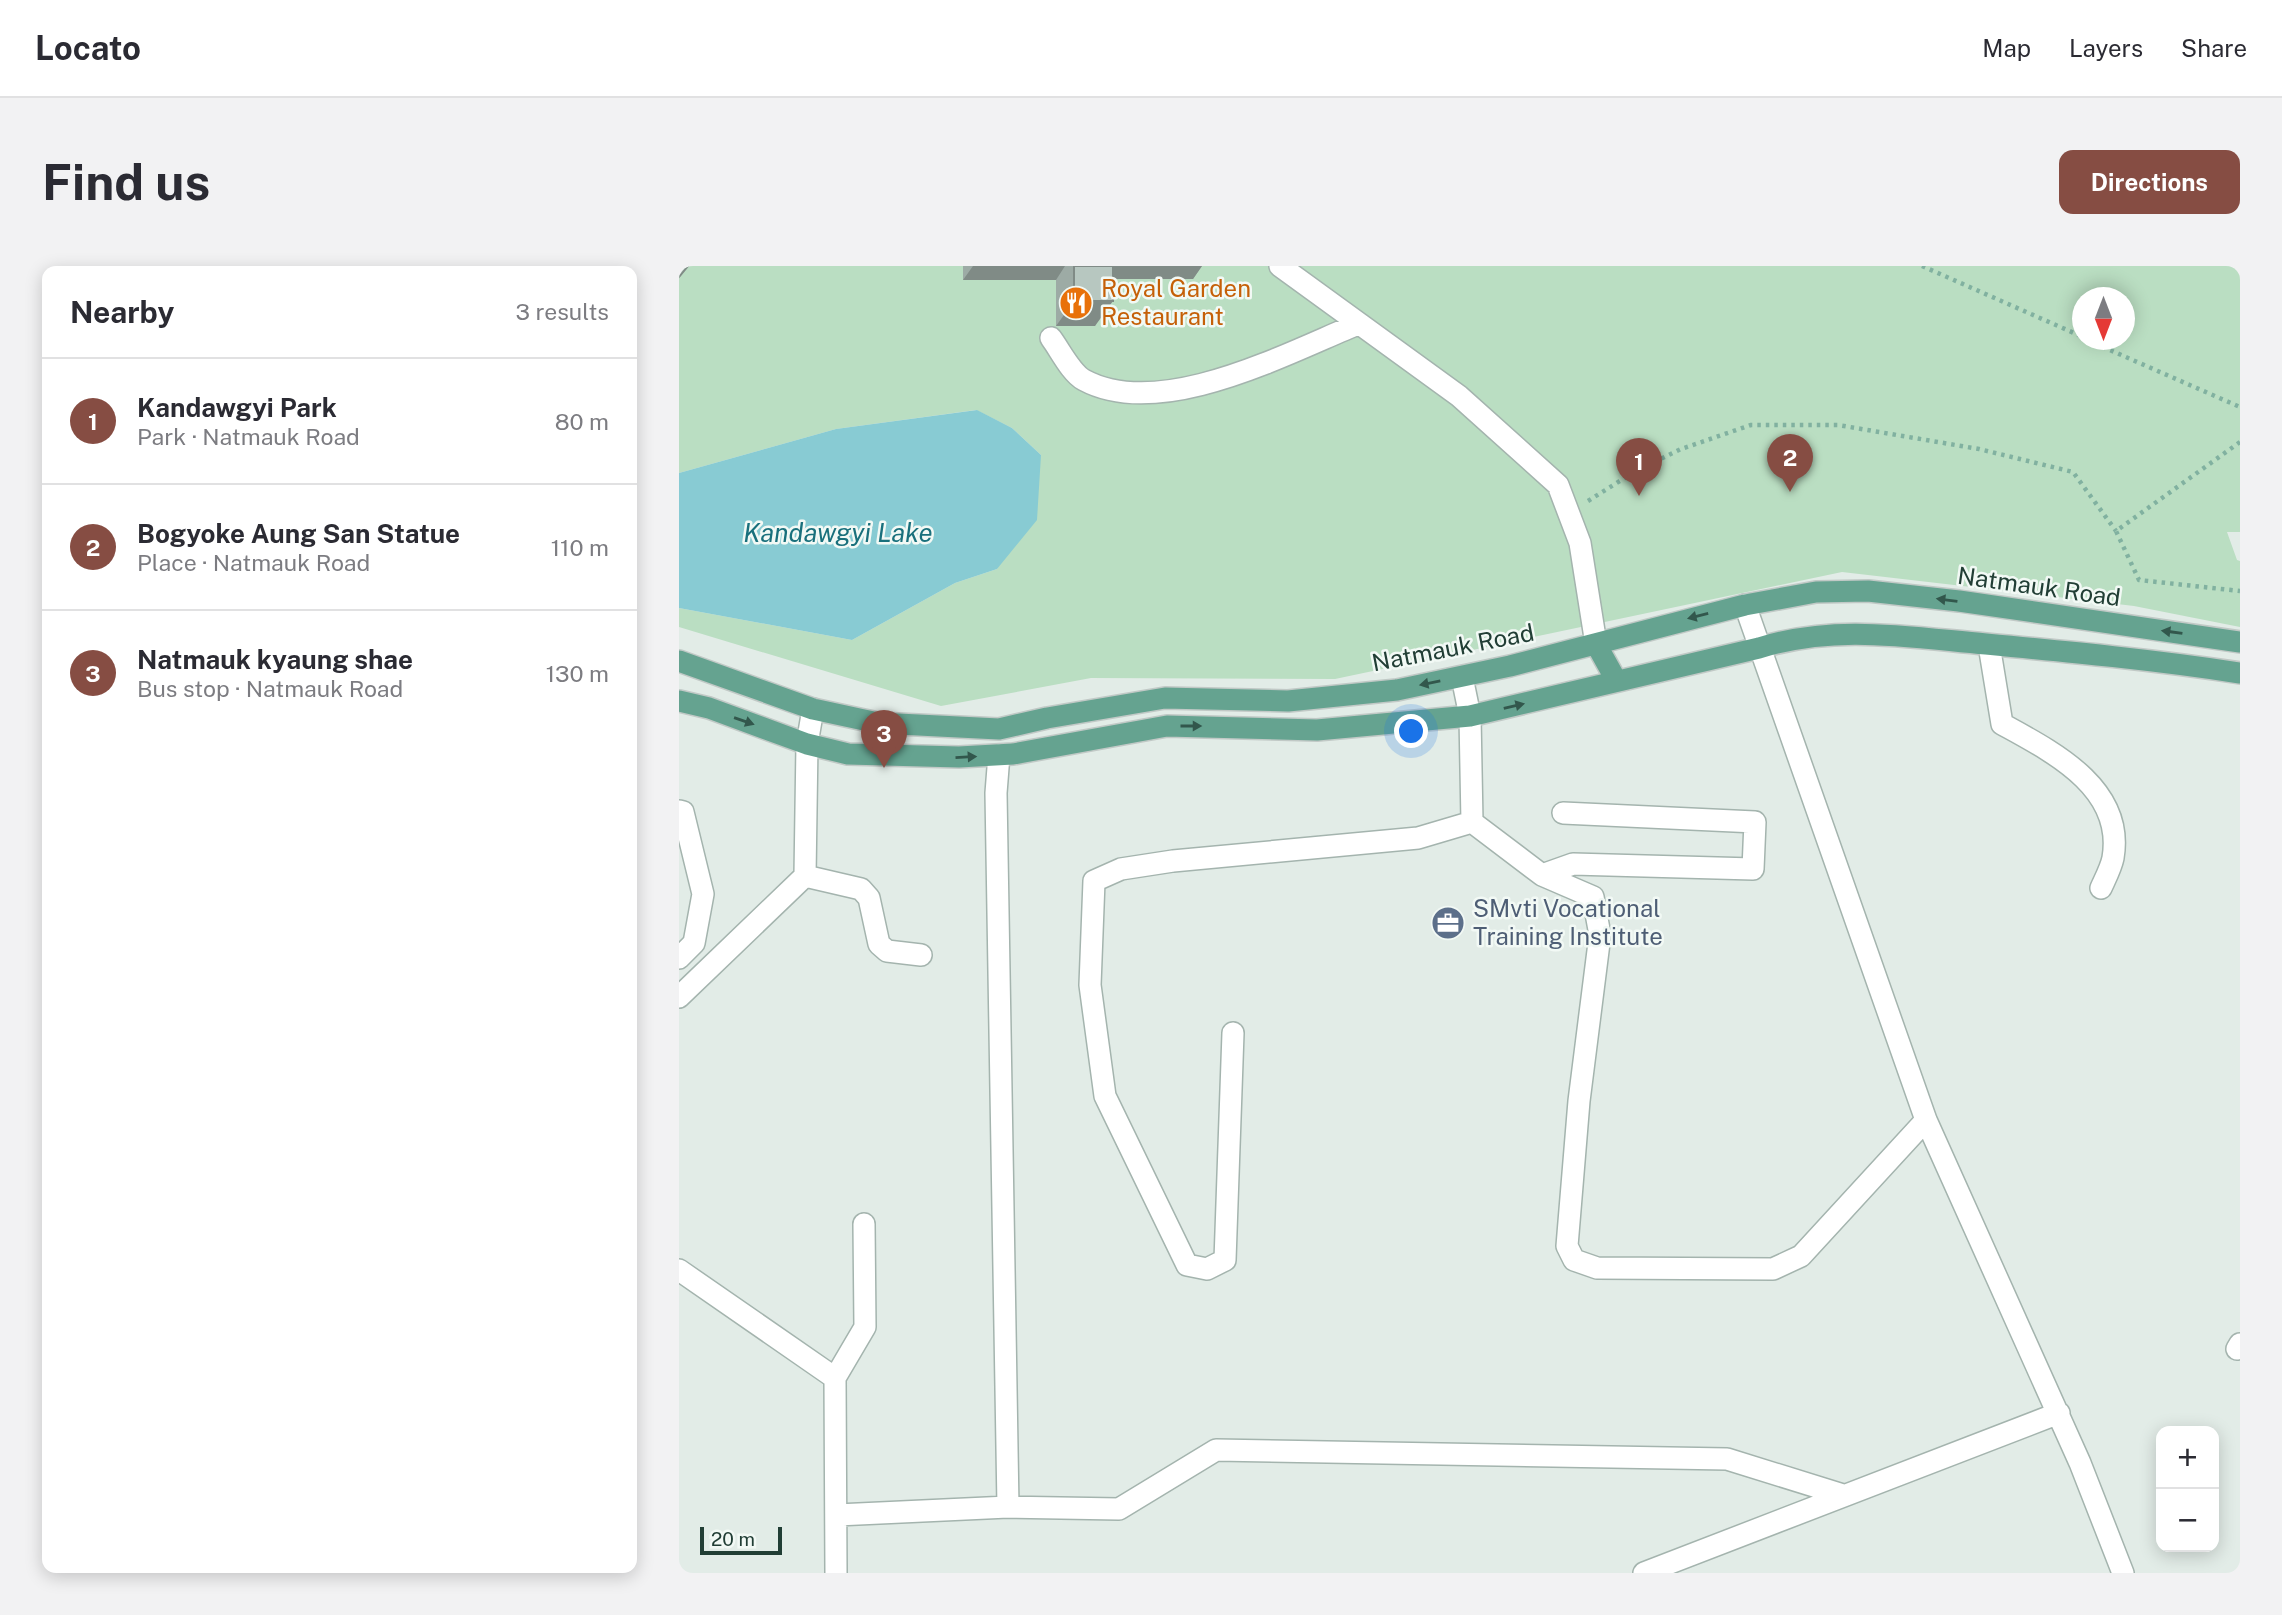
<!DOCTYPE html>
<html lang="en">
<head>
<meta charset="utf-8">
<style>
  :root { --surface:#fff; --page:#f2f2f3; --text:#2b2b33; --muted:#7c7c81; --line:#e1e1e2; --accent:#864d43 }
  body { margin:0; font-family:"Public Sans",sans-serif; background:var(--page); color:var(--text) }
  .controls { position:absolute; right:21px; bottom:21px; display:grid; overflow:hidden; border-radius:14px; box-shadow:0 4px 18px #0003 }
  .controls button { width:63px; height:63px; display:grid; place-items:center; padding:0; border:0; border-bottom:2px solid var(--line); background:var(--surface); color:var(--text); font:35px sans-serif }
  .compass { position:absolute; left:1393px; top:21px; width:63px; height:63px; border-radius:50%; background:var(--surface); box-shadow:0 4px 18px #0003; rotate:180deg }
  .scale { position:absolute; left:21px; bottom:18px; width:82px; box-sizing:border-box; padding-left:7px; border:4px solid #213e35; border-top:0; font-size:19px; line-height:24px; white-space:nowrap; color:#213e35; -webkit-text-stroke:5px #f2f9f5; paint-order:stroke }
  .you { position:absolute; left:733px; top:466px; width:24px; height:24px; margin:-18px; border:5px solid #fff; border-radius:50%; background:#1a73e8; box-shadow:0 0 0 10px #1a73e833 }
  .badge { display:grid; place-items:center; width:46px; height:46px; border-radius:50%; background:var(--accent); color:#fff; font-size:23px; font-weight:700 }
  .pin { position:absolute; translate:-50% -58px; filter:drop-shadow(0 2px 4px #0008) }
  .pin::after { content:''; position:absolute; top:37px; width:24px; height:21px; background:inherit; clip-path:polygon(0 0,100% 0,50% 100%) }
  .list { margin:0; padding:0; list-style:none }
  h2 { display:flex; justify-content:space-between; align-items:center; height:91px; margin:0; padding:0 28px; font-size:30px }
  h2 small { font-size:23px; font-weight:400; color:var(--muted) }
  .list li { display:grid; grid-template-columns:46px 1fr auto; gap:21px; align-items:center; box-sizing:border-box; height:126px; padding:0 28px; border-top:2px solid var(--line) }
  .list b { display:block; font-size:26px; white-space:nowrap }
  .list p { margin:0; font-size:23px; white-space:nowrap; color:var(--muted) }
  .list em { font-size:23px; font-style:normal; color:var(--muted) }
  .map { position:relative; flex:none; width:1561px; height:1307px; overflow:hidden; border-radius:14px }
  header { display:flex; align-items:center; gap:42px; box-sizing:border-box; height:98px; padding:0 35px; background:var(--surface); border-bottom:2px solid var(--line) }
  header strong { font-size:33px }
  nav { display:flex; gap:38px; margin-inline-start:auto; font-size:24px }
  .intro { display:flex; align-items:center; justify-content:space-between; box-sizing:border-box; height:168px; padding:0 42px }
  h1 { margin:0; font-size:49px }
  .button { padding:18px 32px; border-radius:14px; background:var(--accent); color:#fff; font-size:24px; font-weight:700 }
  main { display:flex; gap:42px; padding:0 42px }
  aside { flex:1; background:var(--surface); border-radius:14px; box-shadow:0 4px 18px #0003 }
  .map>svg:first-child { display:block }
  .green { fill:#badec2; fill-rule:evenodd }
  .water { fill:#88cbd3 }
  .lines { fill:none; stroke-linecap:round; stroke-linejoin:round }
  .minor-casing { stroke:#a4b4ae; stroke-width:24 }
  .major-casing { stroke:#c1c9c6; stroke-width:24 }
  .path { stroke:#81b1a0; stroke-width:4.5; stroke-dasharray:3.5 5; stroke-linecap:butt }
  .minor { stroke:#fff; stroke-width:21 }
  .major { stroke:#65a390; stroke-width:21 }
  .wall { fill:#9daba5 }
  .shaded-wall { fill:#808b86 }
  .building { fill:#b7c7c0; stroke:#808b86; stroke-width:2 }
  .oneway { fill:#32574c }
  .labels { text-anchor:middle; stroke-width:5; stroke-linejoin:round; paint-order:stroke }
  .food-label { font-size:24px; fill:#c56008; stroke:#f2f9f5; text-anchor:start }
  .street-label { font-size:24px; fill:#213e35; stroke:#f2f9f5 }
  .service-label { font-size:24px; fill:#4e5e75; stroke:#f2f9f5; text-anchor:start }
  .water-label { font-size:26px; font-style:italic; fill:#19707c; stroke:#f2f9f5 }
</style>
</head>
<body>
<header>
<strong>Locato</strong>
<nav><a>Map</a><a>Layers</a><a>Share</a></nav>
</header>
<div class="intro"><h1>Find us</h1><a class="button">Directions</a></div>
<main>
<aside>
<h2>Nearby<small>3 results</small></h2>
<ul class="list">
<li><span class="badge">1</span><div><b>Kandawgyi Park</b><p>Park · Natmauk Road</p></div><em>80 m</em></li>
<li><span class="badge">2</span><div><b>Bogyoke Aung San Statue</b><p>Place · Natmauk Road</p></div><em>110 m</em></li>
<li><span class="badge">3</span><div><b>Natmauk kyaung shae</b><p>Bus stop · Natmauk Road</p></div><em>130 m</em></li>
</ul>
</aside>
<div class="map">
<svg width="1561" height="1307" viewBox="0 0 1561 1307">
  <rect width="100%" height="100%" fill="#e2ece7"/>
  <path class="green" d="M0 0H1561V266H1548L1558 294 1561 295V361L1455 340 1163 306 656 413 412 412 262 440 0 361V342L173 374 276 317 318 303 362 189 333 162 297 144 157 163 0 207ZM1404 32H1446V74H1404Z"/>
  <path class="water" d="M298 144 333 162 362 189 358 254 318 303 276 317 173 374 0 342V207L157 163Z"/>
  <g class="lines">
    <defs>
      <path id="minor" d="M601 0 780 130 879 219 901 277 917 378
        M372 72C381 84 392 107 405 114 481 155 606 88 679 58
        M1066 339 1247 854 1401 1197 1444 1307
        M1310 379 1323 458C1374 486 1446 522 1434 592 1432 602 1426 613 1422 622
        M320 489 317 527 329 1241
        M0 545 4 546 24 628 15 677 0 692
        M793 556 863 609 914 631 921 669 900 835 888 980 895 994 918 1002 1094 1003 1122 990 1247 854
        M863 609 894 598 1074 603 1076 556 884 547
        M126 610 182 623 190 632 200 678 208 685 242 689
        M0 731 126 610 128 478 134 443
        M554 767 546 994 528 1003 508 999 426 830 411 719 415 615 442 603 494 595 739 572 793 556 791 450 783 411
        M0 1004 156 1112 157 1307
        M1558 1083 1561 1078
        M156 1112 186 1061 185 958
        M158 1249 329 1241 440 1243 537 1184 1048 1193 1164 1229
        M965 1307 1380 1147"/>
      <path id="major" d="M917 378 937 414
        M0 395 134 443 199 457 320 463 368 452 486 432 609 435 718 424 831 400 1066 339 1137 326 1189 325 1280 335 1561 376
        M0 435 30 442 128 478 169 488 280 491 334 488 488 460 638 464 791 450 1080 382C1157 358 1228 371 1307 378 1392 386 1477 394 1561 407"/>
    </defs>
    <use href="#minor" class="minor-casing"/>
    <use href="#major" class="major-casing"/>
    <path class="path" d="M1243 0 1404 71
      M1408 74 1561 141
      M1561 176 1437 265 1460 314 1561 325
      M909 235 955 206 1002 183 1072 159H1159L1300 183 1394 206 1437 265"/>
    <use href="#minor" class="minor"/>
    <use href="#major" class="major"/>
  </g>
  <path class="wall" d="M284 0H523L514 13H434L416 60H377V14H284Z"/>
  <path class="shaded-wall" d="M294 0H386L377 14H284Z
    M425 0H523L514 13H416Z
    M395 35H434L416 60H377Z"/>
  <path class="building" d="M0 0H9L0 11Z
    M395 0H434V35H395Z"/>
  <defs><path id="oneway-solid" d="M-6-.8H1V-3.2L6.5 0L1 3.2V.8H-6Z" transform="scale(1.75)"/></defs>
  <g class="oneway">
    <use href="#oneway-solid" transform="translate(1268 334) rotate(-173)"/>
    <use href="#oneway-solid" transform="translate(1019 350) rotate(166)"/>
    <use href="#oneway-solid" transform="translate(1493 366) rotate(-172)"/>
    <use href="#oneway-solid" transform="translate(751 417) rotate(169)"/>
    <use href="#oneway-solid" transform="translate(835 440) rotate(-13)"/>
    <use href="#oneway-solid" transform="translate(65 455) rotate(19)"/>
    <use href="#oneway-solid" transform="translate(512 460)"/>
    <use href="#oneway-solid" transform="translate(287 491) rotate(-3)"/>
  </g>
  <defs>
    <symbol id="restaurant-disc" viewBox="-11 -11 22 22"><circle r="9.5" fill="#e8710a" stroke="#f2f9f5"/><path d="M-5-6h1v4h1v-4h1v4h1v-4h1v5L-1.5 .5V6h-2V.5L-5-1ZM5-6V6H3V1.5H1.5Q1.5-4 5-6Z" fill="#fff"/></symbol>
    <symbol id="office-disc" viewBox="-11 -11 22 22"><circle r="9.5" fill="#5c6f8a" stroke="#f2f9f5"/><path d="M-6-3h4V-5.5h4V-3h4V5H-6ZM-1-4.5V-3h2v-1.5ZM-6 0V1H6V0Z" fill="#fff"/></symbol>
  </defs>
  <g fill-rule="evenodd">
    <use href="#restaurant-disc" x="378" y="18" width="38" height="38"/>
    <use href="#office-disc" x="750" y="638" width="38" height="38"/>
  </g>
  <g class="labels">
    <g class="food-label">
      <text x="422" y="31">Royal Garden<tspan x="422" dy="28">Restaurant</tspan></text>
    </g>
    <g class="street-label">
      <text transform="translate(1360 321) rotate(8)" y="8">Natmauk Road</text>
      <text transform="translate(774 382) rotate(-11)" y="8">Natmauk Road</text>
    </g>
    <g class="service-label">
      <text x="794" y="651">SMvti Vocational<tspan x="794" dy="28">Training Institute</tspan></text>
    </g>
    <g class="water-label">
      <text x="159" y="276">Kandawgyi Lake</text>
    </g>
  </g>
</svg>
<div class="controls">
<button>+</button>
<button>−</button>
</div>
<svg class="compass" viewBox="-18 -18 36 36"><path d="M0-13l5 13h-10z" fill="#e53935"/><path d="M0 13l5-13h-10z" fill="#7c7c81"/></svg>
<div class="scale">20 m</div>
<div class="you"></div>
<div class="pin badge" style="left:960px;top:230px">1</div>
<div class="pin badge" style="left:1111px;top:226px">2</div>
<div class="pin badge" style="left:205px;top:502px">3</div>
</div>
</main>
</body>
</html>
